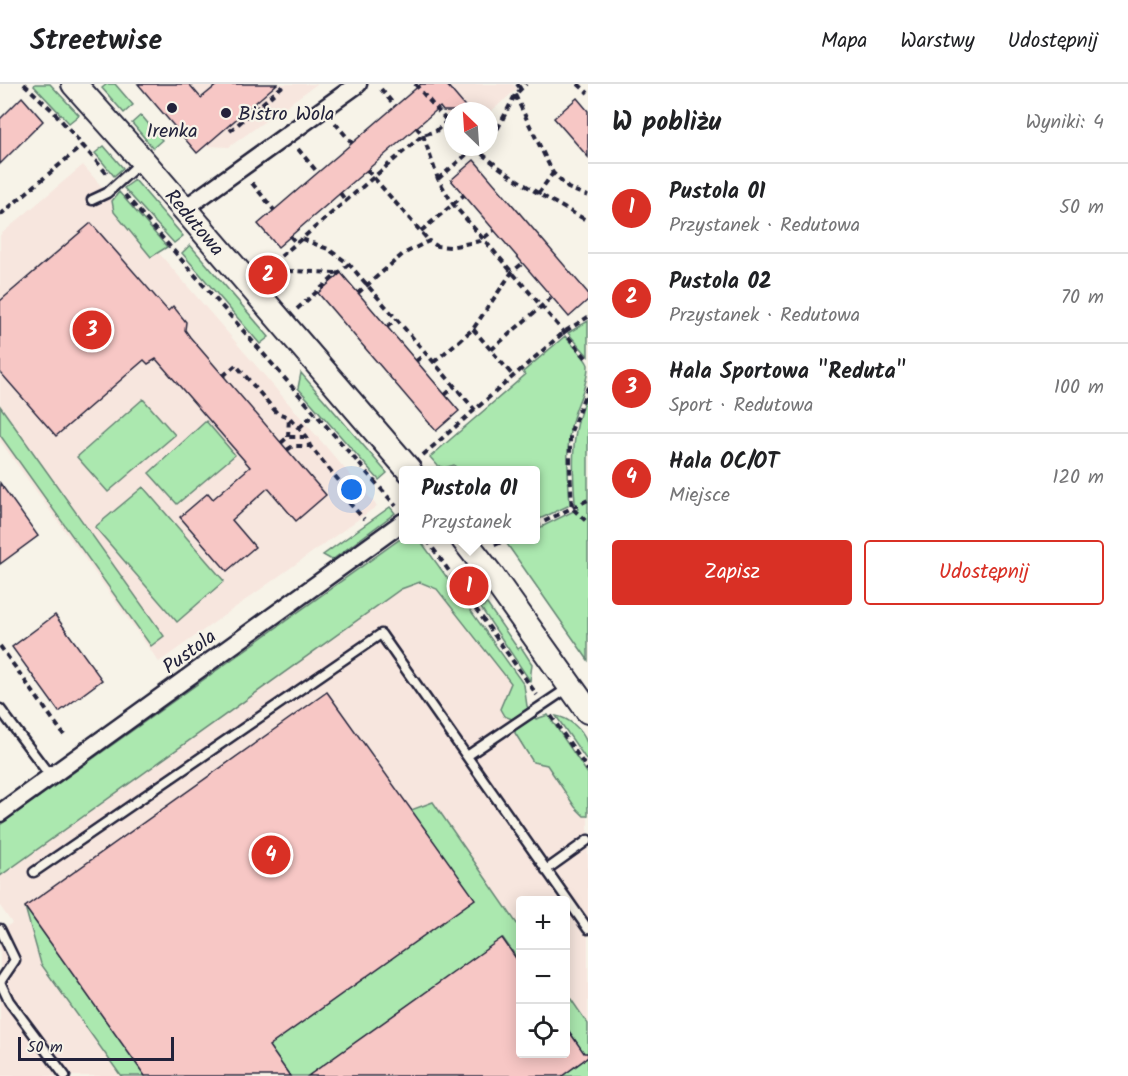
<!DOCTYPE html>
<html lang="pl">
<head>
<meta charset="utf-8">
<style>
  :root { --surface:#fff; --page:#f6f6f6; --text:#202124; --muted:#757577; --line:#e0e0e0; --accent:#d93025 }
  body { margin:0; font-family:Kalam,sans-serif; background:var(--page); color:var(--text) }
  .controls { position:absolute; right:18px; bottom:18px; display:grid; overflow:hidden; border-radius:6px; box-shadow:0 3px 15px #0003 }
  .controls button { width:54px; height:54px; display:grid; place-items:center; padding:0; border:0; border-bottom:2px solid var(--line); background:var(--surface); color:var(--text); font:30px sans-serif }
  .compass { position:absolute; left:444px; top:18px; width:54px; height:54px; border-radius:50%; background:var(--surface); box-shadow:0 3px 15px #0003; rotate:335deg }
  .scale { position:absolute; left:18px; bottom:15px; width:156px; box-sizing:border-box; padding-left:6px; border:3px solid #22223b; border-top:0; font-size:16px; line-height:21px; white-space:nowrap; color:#22223b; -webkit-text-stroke:4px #f7f3e8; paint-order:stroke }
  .you { position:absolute; left:352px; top:406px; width:21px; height:21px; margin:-15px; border:4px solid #fff; border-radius:50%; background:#1a73e8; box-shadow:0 0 0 9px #1a73e833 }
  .badge { display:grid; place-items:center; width:39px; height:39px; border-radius:50%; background:var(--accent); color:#fff; font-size:20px; font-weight:700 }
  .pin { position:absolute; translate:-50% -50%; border:3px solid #fff; box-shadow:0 2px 6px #0006 }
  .popup { position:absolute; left:399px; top:382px; width:141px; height:78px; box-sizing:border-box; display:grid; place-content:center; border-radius:6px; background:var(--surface); filter:drop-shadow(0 2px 4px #0005); font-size:20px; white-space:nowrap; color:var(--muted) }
  .popup b { font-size:22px; color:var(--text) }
  .popup::after { content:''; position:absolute; left:50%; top:100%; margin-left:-12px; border:12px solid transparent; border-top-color:var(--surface) }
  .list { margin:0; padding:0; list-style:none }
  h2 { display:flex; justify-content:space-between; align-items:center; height:78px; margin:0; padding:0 24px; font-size:26px }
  h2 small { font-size:20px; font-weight:400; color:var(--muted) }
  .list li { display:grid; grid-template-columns:39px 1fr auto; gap:18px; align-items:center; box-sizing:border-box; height:90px; padding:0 24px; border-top:2px solid var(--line) }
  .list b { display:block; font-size:22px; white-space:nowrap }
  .list p { margin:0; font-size:20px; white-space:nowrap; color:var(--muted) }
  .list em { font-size:20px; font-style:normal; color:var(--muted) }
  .actions { display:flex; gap:12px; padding:18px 24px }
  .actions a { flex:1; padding:14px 0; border:2px solid var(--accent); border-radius:6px; text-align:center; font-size:21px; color:var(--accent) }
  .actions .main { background:var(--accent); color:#fff }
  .icon { flex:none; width:33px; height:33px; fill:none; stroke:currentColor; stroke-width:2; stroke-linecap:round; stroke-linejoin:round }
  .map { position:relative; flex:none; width:588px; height:992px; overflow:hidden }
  header { display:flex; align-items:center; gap:36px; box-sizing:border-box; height:84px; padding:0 30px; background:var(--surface); border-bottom:2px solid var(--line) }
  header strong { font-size:28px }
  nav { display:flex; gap:33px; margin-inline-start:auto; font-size:21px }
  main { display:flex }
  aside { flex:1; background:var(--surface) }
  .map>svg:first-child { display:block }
  .built { fill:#f7e6de; fill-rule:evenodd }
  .green { fill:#abe8af; stroke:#668575; stroke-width:1.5 }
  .building { fill:#f7c7c5; stroke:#22223b; stroke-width:1.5 }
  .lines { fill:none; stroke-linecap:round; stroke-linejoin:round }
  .lane-casing { stroke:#22223b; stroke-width:13 }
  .street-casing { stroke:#22223b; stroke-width:21 }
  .secondary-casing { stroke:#22223b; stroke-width:28 }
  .path { stroke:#22223b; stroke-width:4; stroke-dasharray:6 4.5; stroke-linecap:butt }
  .lane { stroke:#f7f3e8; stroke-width:8 }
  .street { stroke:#f7f3e8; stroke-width:16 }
  .secondary { stroke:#f7f3e8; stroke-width:24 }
  .poi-dot { fill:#22223b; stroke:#f7f3e8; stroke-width:2 }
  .labels { text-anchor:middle; stroke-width:4.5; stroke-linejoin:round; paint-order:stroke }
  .poi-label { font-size:20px; fill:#22223b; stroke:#f7f3e8; text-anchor:start }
  .street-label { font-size:20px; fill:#22223b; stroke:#f7f3e8 }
</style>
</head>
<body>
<header>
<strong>Streetwise</strong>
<nav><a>Mapa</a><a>Warstwy</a><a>Udostępnij</a></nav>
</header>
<main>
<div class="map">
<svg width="588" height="992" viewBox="0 0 588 992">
  <rect width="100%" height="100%" fill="#f7f3e8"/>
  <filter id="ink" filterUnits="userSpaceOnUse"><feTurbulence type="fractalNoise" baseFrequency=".0167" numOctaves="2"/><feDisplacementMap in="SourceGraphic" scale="12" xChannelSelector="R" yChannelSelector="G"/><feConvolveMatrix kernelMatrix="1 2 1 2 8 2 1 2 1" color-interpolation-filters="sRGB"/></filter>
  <g filter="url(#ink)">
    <path class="built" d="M138 0H317L229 63 206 62 197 69Z
      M420 0H513L517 5 489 29V27H453V38Z
      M83 81 377 422 159 578 0 357V151Z
      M424 473 588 710V992H0V847L12 839 0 822V774ZM520 816H566V970H520Z"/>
    <path class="green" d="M35 0H50L79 31 69 39 34 2Z
      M107 0H115L133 21 124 29 102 4Z
      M141 31 162 56 153 64 132 39Z
      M104 62 123 84 114 92 95 69Z
      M135 96 183 152 174 159 124 104Z
      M119 108 167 163 151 173 114 128 112 117Z
      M190 161 269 253 260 260 182 169Z
      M588 237V272L568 249Z
      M565 252C570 259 586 274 588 281 588 296 581 312 576 325 564 356 568 388 570 421L535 437V386H458L454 381 444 384 437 381 430 373 525 291 523 288Z
      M301 289 387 389 379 396 298 304Z
      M588 308V576L507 460 516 456H535V446L578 425 575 418C572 379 571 345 588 308Z
      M143 315 175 351 108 408 77 373Z
      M0 322 164 552 151 562 0 351Z
      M206 337 235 371 177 420 149 389Z
      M143 403 224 497 177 538 95 443Z
      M390 423 395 429 332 476 323 471Z
      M403 453V456H420L524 601 527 622 536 635 548 631 588 690V732H584L575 723 547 681 533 678 515 649 517 632 512 635 504 632 500 625 511 599 437 505 420 498 401 505 0 792V741Z
      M487 520 518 565 521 563 532 580 530 597 481 524Z
      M556 632C569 634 582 645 587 659 588 664 588 673 588 678Z
      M433 718 520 844V878L503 854 308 992H290L269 962 411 726Z
      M25 823 145 992H121L41 880Z
      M566 908 588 940V992H562L587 974 566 943Z"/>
    <path class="building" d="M138 0H189L201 14 218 0H277L197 69Z
      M421 0H446L469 27H443L440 23 278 163 258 140Z
      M22 13 43 37 0 80V35Z
      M577 14 588 27V73L554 34Z
      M474 76 588 209V216L569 233 451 96Z
      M91 139 168 227 173 222 186 238 185 246 190 253 326 411 296 437 268 404 232 436 255 463 227 487 180 433 208 409 213 415 250 383 156 275 148 280 144 276 56 352 0 288V217Z
      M341 189 459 327 436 347 318 209Z
      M0 399 38 452 0 480Z
      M55 531 102 596 59 628 12 563Z
      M327 608 475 815 269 962 290 992H145L25 823Z
      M502 854 520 880V969H566V943L584 969H588V973L562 992H308Z"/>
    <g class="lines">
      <defs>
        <path id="lane" d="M92 116 107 109 140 79
          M0 625 51 693
          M467 672 568 604
          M546 786 588 756
          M34 788 381 550 588 845
          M0 845 15 876 0 898 9 917 65 992"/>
        <path id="street" d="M184 125 358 0
          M0 729 403 438"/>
        <path id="secondary" d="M74 0 143 77 409 386
          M464 456 492 492 588 627"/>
      </defs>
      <use href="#lane" class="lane-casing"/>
      <use href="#street" class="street-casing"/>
      <use href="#secondary" class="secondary-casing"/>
      <path class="path" d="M24 0 54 28 108 91
        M415 0 453 44
        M517 0 521 5
        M578 0 588 9
        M381 5 395 22
        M515 11 553 89 568 104 588 112
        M263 19 275 35
        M335 39 352 59
        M416 43 423 51 438 95 453 120 588 276
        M230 47 285 0
        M489 51 498 44 515 11 526 0
        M474 63C509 94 547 115 588 137
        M298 65 318 89
        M367 86 429 157
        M438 95 474 64
        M252 99 274 126
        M340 109 346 117
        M538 110 553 89
        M125 111 396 422
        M0 131 83 61
        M421 147 464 111
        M290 152 296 159
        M302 155 328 165 349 180 475 326
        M265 186 423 51 436 47 447 37
        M267 186 338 189
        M358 209 403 170 429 157 437 162 450 163 480 157 494 146
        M297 225 349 180
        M387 243 397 235
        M473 245 514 293
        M491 266 552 213
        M416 277 426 269
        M434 278 473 245 512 188 523 179
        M223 292 236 281 277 329 289 333 307 354 310 362 340 398 341 410 364 435
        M588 303 570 350V384L572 424 588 439
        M445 311 455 302
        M299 344 315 329
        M288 353 289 333
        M281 359 288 353H306
        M287 366 293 362H310
        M423 371 564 248 588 233
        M535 442 588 416
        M427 456 537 611
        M495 461 506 456
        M0 562 64 651
        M551 632 588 686"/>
      <use href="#lane" class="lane"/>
      <use href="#street" class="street"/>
      <use href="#secondary" class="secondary"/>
    </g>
  </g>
  <g class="poi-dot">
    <circle cx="172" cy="24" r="6"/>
    <circle cx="226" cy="29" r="6"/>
  </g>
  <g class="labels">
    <g class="poi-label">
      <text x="238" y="36">Bistro Wola</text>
      <text x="172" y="53" text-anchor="middle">Irenka</text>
    </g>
    <g class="street-label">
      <text transform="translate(195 138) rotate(50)" y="7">Redutowa</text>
      <text transform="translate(189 567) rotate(-36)" y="7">Pustola</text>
    </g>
  </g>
</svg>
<div class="controls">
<button>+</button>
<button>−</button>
<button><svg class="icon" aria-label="locate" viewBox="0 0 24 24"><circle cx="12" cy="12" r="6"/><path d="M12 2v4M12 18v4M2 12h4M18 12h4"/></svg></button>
</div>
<svg class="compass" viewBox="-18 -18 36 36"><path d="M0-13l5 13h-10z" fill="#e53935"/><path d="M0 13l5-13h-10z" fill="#757577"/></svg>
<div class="scale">50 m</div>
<div class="you"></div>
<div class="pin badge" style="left:469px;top:502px">1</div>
<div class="popup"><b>Pustola 01</b>Przystanek</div>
<div class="pin badge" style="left:268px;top:191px">2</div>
<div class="pin badge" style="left:92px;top:246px">3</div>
<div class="pin badge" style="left:271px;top:771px">4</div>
</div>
<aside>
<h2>W pobliżu<small>Wyniki: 4</small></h2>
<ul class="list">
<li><span class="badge">1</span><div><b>Pustola 01</b><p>Przystanek · Redutowa</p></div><em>50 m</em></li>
<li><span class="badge">2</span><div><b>Pustola 02</b><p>Przystanek · Redutowa</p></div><em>70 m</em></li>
<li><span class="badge">3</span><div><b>Hala Sportowa &quot;Reduta&quot;</b><p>Sport · Redutowa</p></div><em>100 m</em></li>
<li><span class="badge">4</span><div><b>Hala OC/OT</b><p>Miejsce</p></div><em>120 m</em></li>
</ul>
<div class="actions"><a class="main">Zapisz</a><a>Udostępnij</a></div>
</aside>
</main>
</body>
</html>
